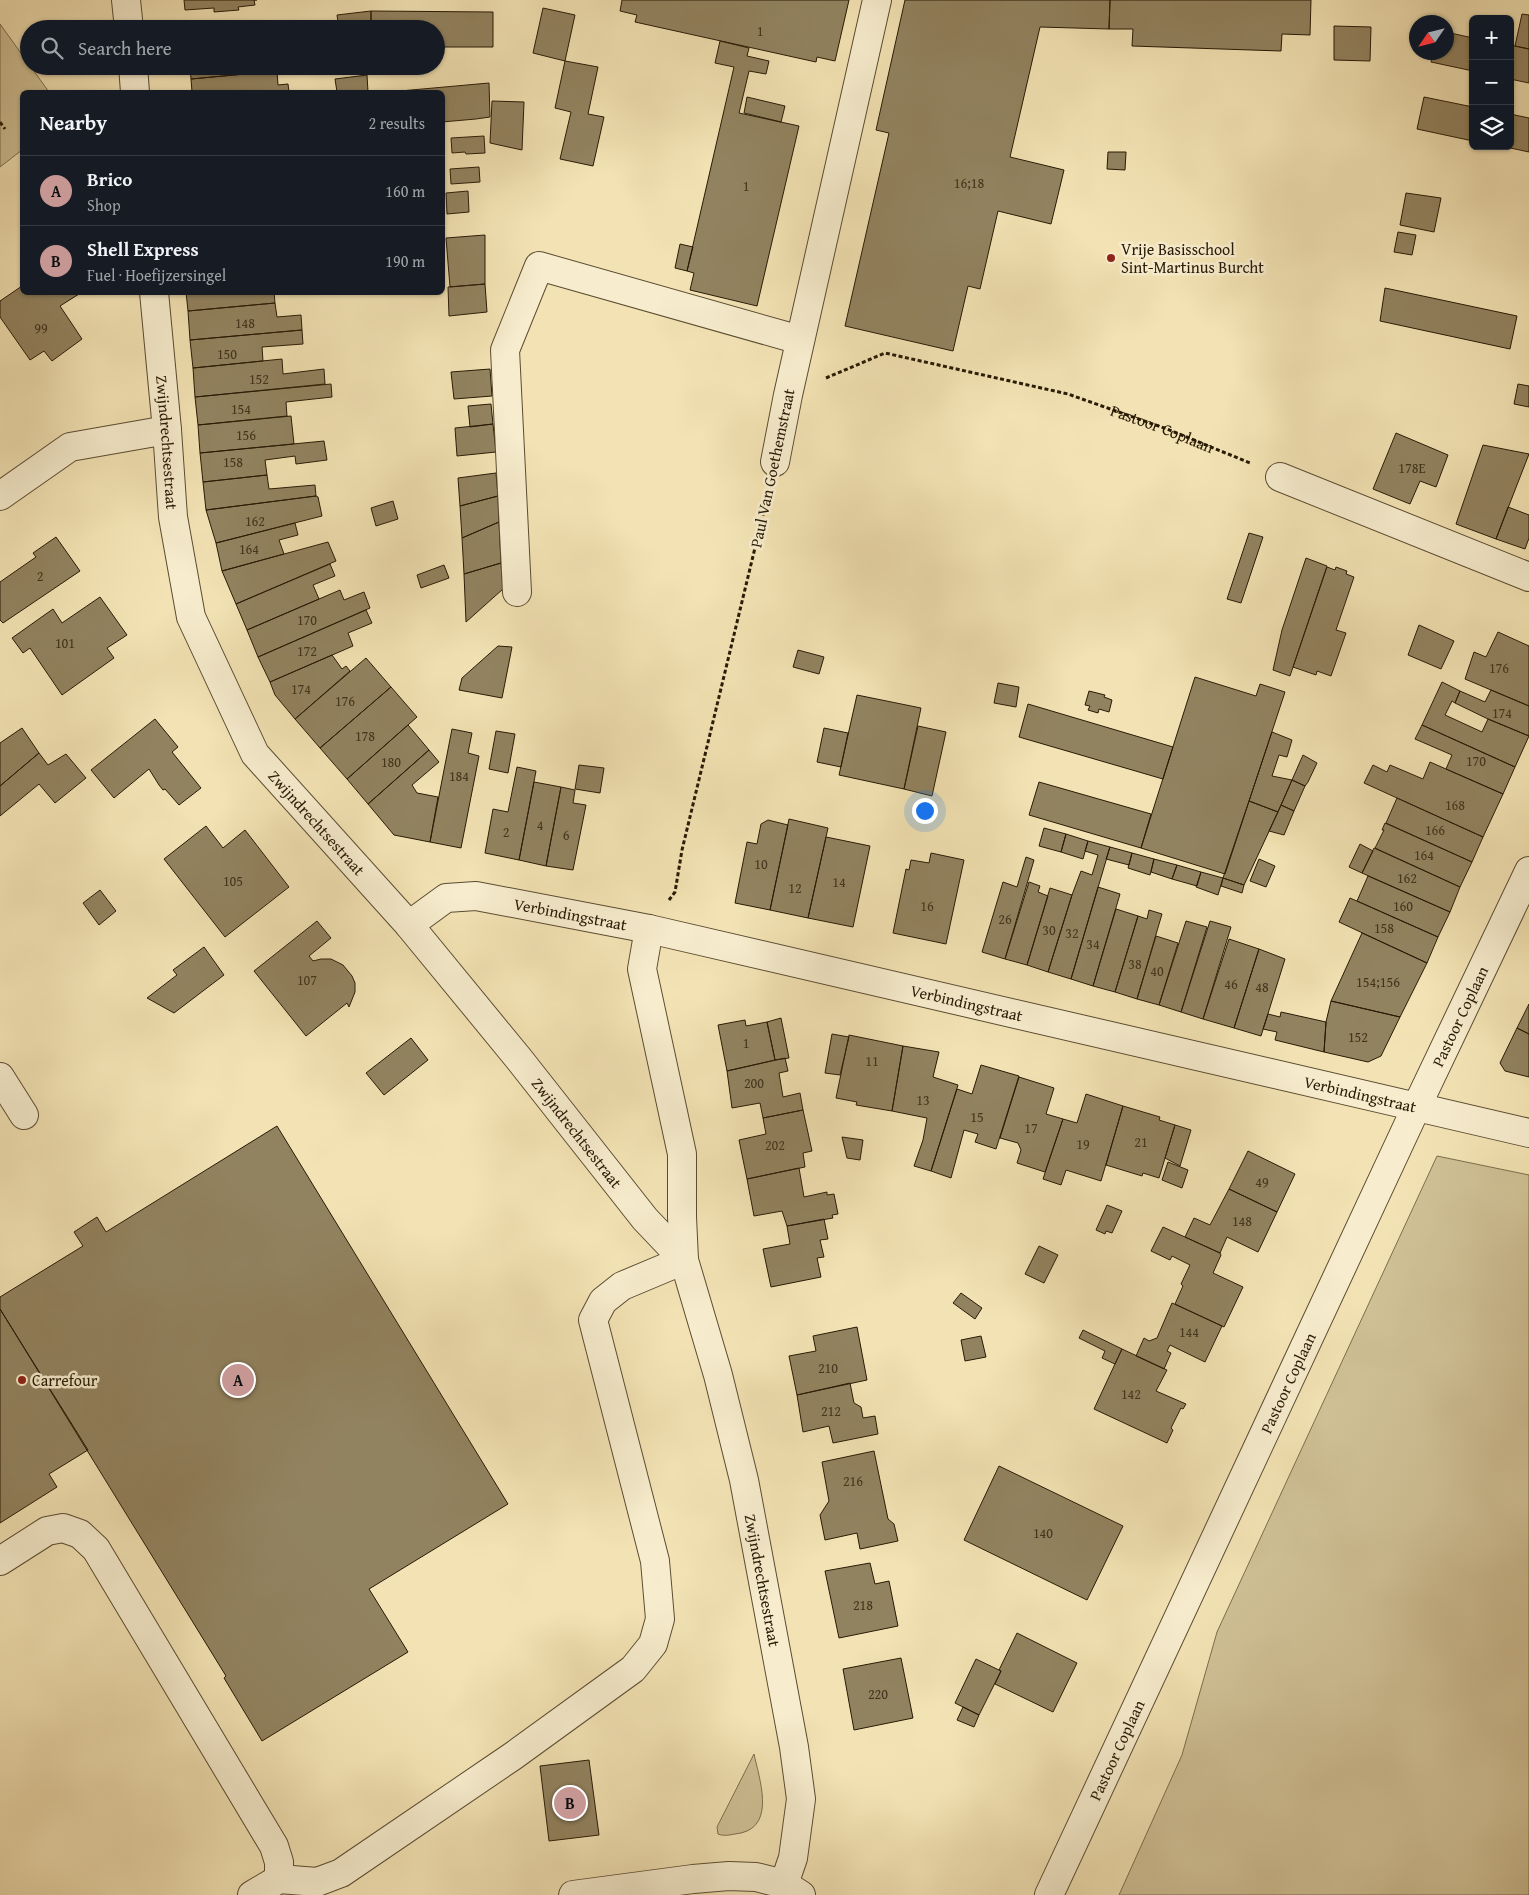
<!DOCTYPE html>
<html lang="en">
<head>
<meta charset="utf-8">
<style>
  :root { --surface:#171b24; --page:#20242c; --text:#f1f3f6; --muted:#9ea1a6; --line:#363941; --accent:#c59692 }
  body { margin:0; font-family:"Gentium Book Plus",serif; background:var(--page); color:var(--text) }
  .controls { position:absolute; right:15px; top:15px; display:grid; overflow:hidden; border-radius:8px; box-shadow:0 1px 4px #0004 }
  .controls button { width:45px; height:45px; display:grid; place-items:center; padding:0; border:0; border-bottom:1px solid var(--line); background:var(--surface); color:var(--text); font:25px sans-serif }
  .compass { position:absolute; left:1409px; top:15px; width:45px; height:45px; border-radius:50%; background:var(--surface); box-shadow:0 1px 4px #0004; rotate:235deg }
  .you { position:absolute; left:924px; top:810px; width:18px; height:18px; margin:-12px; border:4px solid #fff; border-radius:50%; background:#1a73e8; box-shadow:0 0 0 8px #1a73e833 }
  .badge { display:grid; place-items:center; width:32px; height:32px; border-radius:50%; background:var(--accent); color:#111; font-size:16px; font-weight:700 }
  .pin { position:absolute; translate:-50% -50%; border:2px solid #fff; box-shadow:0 1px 5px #0006 }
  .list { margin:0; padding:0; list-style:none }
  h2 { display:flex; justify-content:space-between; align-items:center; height:65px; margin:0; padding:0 20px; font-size:21px }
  h2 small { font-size:16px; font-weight:400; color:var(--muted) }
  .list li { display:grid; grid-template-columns:32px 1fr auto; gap:15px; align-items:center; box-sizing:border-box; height:70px; padding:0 20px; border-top:1px solid var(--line) }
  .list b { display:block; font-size:19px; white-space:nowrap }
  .list p { margin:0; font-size:16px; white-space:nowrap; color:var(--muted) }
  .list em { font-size:16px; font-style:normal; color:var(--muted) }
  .icon { flex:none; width:28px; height:28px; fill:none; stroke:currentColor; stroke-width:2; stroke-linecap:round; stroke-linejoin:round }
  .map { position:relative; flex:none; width:1529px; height:1895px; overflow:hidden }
  .search { position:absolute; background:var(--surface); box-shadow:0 1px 4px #0004; left:20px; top:20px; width:425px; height:55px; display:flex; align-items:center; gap:12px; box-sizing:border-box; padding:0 18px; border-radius:28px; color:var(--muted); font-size:19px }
  .panel { position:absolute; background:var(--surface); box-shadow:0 1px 4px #0004; left:20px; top:90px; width:425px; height:205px; border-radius:8px }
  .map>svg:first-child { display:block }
  .green { fill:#d0c196; stroke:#7c6e4e }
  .building { fill:#928360; stroke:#281a05 }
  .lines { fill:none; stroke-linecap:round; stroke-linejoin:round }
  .minor-casing { stroke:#5b4c31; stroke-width:30 }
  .path { stroke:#281a05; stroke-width:3; stroke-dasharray:4 2.5; stroke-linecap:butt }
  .minor { stroke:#f7edce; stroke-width:28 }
  .poi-dot { fill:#8f2418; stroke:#f7edce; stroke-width:2 }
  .labels { text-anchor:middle; stroke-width:5; stroke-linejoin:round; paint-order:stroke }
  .number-label { font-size:14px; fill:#42341c }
  .poi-label { font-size:16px; fill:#281a05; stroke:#f7edce; text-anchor:start }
  .street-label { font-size:16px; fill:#281a05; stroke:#f7edce }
</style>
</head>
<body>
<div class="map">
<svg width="1529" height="1895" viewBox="0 0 1529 1895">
  <rect width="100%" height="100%" fill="#f3e3b4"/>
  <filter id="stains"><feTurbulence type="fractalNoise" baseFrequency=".004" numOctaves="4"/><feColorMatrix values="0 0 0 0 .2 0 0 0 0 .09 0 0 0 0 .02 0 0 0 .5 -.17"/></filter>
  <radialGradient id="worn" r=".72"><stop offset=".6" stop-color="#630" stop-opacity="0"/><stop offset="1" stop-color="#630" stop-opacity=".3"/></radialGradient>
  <path class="green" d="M0 24 49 92H22V150L0 167Z
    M1437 1156 1529 1175V1895H1119L1182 1755 1217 1632Z
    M754 1754C759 1778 776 1825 741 1833 733 1834 725 1837 718 1834L717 1827Z"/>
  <path class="building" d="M184 0H257H254L255 5 238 7 239 10 214 12V8L185 10Z
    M622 0H849L835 61 817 57 816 62 635 22 637 15 620 11Z
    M905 0H1110L1109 29 1040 27 1010 157 1064 170 1051 224 998 211 980 289 968 286 953 351 845 326 889 133 876 130Z
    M1110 0H1311L1310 35 1282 34 1281 51 1132 46 1133 29H1109Z
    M543 8 575 15 565 61 533 53Z
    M371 11V29H339L337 15Z
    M371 11 493 12V47H436V29H371Z
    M1522 14 1529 15V49L1515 46Z
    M1334 26 1371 27 1370 61 1334 60Z
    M1446 32 1473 38V71L1431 62 1433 52H1446Z
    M720 41 749 48 747 56 769 61 766 74 749 71 739 113 799 126 757 306 690 290 694 273 687 271 734 67 715 63Z
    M1510 45 1529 49V83L1510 79Z
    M565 61 598 67 588 114 604 117 593 166 560 159 571 112 555 108Z
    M190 66H276L277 71 191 79Z
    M277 71 278 85 288 84 289 92H192L191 79Z
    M367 75 368 92H337L335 79Z
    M489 83 490 117 476 119 442 122V92H389Z
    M747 97 785 106 781 122 744 113Z
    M1424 97 1473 107V141L1417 129Z
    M492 101 524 102 522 150 490 143Z
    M1510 114 1529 118V152L1501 146H1510Z
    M484 136 485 153 466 154 465 152 452 153 451 138Z
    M1108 152H1126L1125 170 1107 169Z
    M479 167 480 182 451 184 450 169Z
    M468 191 469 212 447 214 446 193Z
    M1406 193 1441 198 1434 232 1400 225Z
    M1398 232 1416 235 1412 255 1394 252Z
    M485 235V284L450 287 446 238Z
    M680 244 693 247 687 271 675 268Z
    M485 284 487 312 449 316 448 287Z
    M22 286V292H77L79 294 60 306 82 339 52 361 44 351 30 360 0 317V301Z
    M1385 288 1517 316 1510 349 1380 321Z
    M186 292H274L275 303 188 311Z
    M275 303 277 317 301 315 302 330 190 340 188 311Z
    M302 330 303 344 262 347 263 361 193 368 190 340Z
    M282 359 283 374 324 369 325 384 195 397 193 368Z
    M490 369 492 396 454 399 451 372Z
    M331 384 332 397 286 402 287 416 198 425 195 397Z
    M1518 384 1529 386V407L1514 404Z
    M491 404 493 424 470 427 468 406Z
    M291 416 294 444 200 453 198 425Z
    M493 424 496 452 457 456 455 428Z
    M1396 433 1448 455 1436 487 1420 481 1410 504 1373 489Z
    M324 441 327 460 296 464 295 456 265 460 267 475 203 482 200 453Z
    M1483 445 1529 454 1496 539 1456 524Z
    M496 473 498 496 460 506 458 478Z
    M267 475 269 489 315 485 316 496 206 510 203 482Z
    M316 496 318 497 322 516 216 543 206 510Z
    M498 496 499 522 462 538 460 506Z
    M393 501 398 519 376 526 371 508Z
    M1508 507 1529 515V538L1525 549 1496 539Z
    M499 522 501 563 464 574 462 538Z
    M295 523 298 535 279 540 284 554 222 571 216 543Z
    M1249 533 1263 537 1241 603 1227 599Z
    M56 537 80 571 3 623 0 620V582L36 557 33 553Z
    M328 542 336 561 236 604 222 571Z
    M1306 558 1327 566 1290 676 1273 670 1282 630Z
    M501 563 503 589 466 622 464 574Z
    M330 564 335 576 313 585 319 599 247 630 236 604Z
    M444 565 449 578 421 588 417 575Z
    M1327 567 1335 570 1336 567 1347 571 1346 574 1354 577 1336 630 1346 633 1331 676 1317 671 1316 675 1293 667Z
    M340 590 344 600 364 592 370 608 258 657 247 630Z
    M100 597 127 635 107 648 114 658 62 695 30 648 23 653 12 638 53 609 62 623Z
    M366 610 372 623 348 633 353 646 270 682 258 657Z
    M1419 625 1454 641 1441 669 1408 655Z
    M1498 632 1529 646V706L1465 679 1474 652 1486 657Z
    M498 646 512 647 502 698 459 690 462 678Z
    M798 650 824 657 819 674 793 667Z
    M332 655 342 669 346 666 350 671 295 719 275 695 270 682Z
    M366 658 391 687 320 748 295 719Z
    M1195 677 1256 696 1260 684 1285 692 1225 874 1141 848Z
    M1442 682 1460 691 1455 703 1452 701 1445 715 1482 732 1488 719 1529 736 1515 767 1422 725Z
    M998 683 1019 687 1016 707 994 703Z
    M391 687 417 717 347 779 320 748Z
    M1491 690 1529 706V736L1488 719 1455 703 1460 691 1485 702Z
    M1089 691 1105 695 1104 697 1112 700 1109 712 1099 709 1098 713 1088 710 1090 706 1085 705Z
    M857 695 921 708 904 789 839 775Z
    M1028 704 1173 747 1163 779 1019 737Z
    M155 719 178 747 172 752 201 788 179 805 165 789 163 790 159 785 149 769 114 798 91 770Z
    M408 725 429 750 368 804 347 779Z
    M1422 725 1515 767 1503 794 1446 769 1452 755 1415 739Z
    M918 726 946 732 932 796 904 789Z
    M22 728 39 753 0 786V743Z
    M824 728 848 733 841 767 817 762Z
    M452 729 472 733 468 753 479 756 461 848 430 842Z
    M496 731 515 734 508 773 489 769Z
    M1272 732 1292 740 1287 757 1279 755 1272 776 1292 780 1278 812 1249 801Z
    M429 750 439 762 412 785 417 793 438 797 430 842 394 835 368 804Z
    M39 753 48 765 66 754 86 778 55 803 39 784 0 816V786Z
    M1303 755 1317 763 1308 782 1305 786 1292 780Z
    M1430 762 1503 794 1483 837 1364 783 1373 765 1387 772 1390 765 1423 779Z
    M579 765 604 768 600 793 575 789Z
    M517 767 536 771 519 860 485 853 493 809 508 812Z
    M1292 780 1305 786 1294 811 1281 805Z
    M534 782 561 787 546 866 519 860Z
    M1039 782 1151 814 1141 848 1029 815Z
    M561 787 575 790 573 803 586 805 573 870 546 866Z
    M1397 798 1483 837 1472 862 1386 823Z
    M1249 801 1278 812 1244 885 1223 878Z
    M1281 805 1294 811 1284 835 1269 831Z
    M789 819 828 828 808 918 770 910Z
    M768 820 788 825 770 910 735 903 747 842 757 844 761 824Z
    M1385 823 1472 862 1460 887 1375 848 1384 830H1382Z
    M206 826 223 848 245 830 289 887 225 937 164 859Z
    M1044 828 1066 834 1061 852 1039 846Z
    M1066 834 1088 841 1083 859 1061 852Z
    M826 837 870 846 853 927 808 918Z
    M1088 841 1110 847 1071 979 1048 972 1072 895 1081 871 1092 875 1098 855 1085 851Z
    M1360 844 1373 851 1362 873 1349 867Z
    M1110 847 1132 853 1129 865 1106 859Z
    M1374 848 1460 887 1450 912 1362 873Z
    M931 853 964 860 946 944 893 933 906 869 909 870 911 860 929 863Z
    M1132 853 1154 859 1150 875 1128 868Z
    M1026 857 1034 860 1005 959 982 952 1003 882 1017 887Z
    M1154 859 1177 865 1172 879 1151 872Z
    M1259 859 1275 866 1266 887 1250 881Z
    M1177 865 1201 872 1197 886 1172 879Z
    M1201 872 1223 878 1218 895 1196 887Z
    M1368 876 1450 912 1438 937 1357 901Z
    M1223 878 1244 885 1242 893 1221 886Z
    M1029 882 1040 886 1038 892 1048 896 1027 965 1005 959Z
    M1098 887 1120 894 1093 986 1071 979Z
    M1050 888 1072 895 1048 972 1027 965Z
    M100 890 116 911 99 925 83 903Z
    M1350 898 1438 937 1427 963 1339 922Z
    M1116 909 1138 916 1115 992 1093 986Z
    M1149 910 1162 914 1137 999 1115 992 1138 916 1147 919Z
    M317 921 331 938 309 956 313 961 321 959H331L343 965 352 976 355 983V992L349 1007 347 1003 306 1036 254 971Z
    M1186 921 1207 927 1181 1012 1159 1005Z
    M1210 921 1231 927 1203 1019 1181 1012Z
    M1362 933 1427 963 1400 1017 1331 1001Z
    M1156 936 1178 943 1159 1005 1137 999Z
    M1229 939 1259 949 1234 1028 1203 1019Z
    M204 947 224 975 174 1013 147 998 177 975 173 970Z
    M1259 949 1285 959 1261 1036 1234 1028Z
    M1331 1001 1400 1017 1381 1056 1368 1062 1324 1052 1326 1022Z
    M1529 1004V1034L1517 1028Z
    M1281 1012 1326 1022 1324 1052 1275 1040 1277 1032 1263 1029 1268 1014 1280 1017Z
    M781 1018 789 1058 775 1060 767 1022Z
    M745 1020 746 1026 767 1022 775 1060 727 1071 718 1025Z
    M1517 1028 1529 1034V1077L1505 1071 1500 1063Z
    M832 1034 849 1037 840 1075 825 1073Z
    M849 1035 903 1046 892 1111 856 1105 857 1102 836 1098Z
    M411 1038 428 1060 384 1095 366 1073Z
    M903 1046 939 1052 933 1077 958 1085 931 1171 914 1166 923 1140 927 1118 892 1111Z
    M785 1058 788 1071 779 1073 783 1097 800 1093 803 1110 763 1118 760 1103 732 1108 727 1071Z
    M981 1065 1019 1076 996 1149 975 1142 978 1134 964 1130 951 1178 931 1171 957 1089 972 1094Z
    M1019 1077 1054 1088 1046 1114 1063 1119 1045 1172 1017 1163 1021 1150 1018 1143 1000 1138Z
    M1086 1094 1123 1106 1101 1181 1066 1170 1061 1185 1043 1179 1063 1119 1077 1123Z
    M1123 1106 1160 1117 1159 1120 1175 1125 1159 1178 1143 1173 1142 1176 1106 1165Z
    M803 1110 812 1151 803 1153 805 1167 747 1179 739 1140 766 1134 763 1118Z
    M1175 1125 1191 1130 1180 1166 1165 1158Z
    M277 1126 508 1504 369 1589 408 1652 262 1741 224 1678 226 1676 0 1309V1297L83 1246 74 1232 97 1217 106 1232Z
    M842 1137 863 1140 860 1160 847 1158Z
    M1248 1151 1295 1174 1277 1212 1229 1189Z
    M1168 1162 1188 1170 1182 1188 1162 1180Z
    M799 1168 804 1197 827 1192V1195L834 1194 838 1214 832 1215 833 1218 787 1226 782 1211 754 1216 747 1179Z
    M1229 1189 1277 1212 1258 1252 1227 1237 1220 1253 1185 1237 1194 1218 1210 1225Z
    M1107 1205 1122 1211 1112 1233 1106 1231 1105 1234 1096 1230Z
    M824 1219 828 1239 820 1240 824 1257 817 1258 821 1277 771 1287 763 1249 790 1244 787 1226Z
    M1163 1227 1220 1253 1221 1255 1213 1273 1243 1287 1224 1327 1175 1304 1183 1286 1181 1284 1190 1265 1172 1256 1170 1260 1151 1251Z
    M1039 1246 1058 1255 1044 1283 1025 1274Z
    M961 1293 982 1308 975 1319 953 1303Z
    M1172 1303 1222 1326 1205 1362 1170 1345 1167 1351 1171 1353 1164 1369 1136 1356 1144 1338 1149 1341 1157 1338Z
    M0 1309 88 1450 49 1474 57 1487 0 1523Z
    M857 1327 867 1380 797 1395 789 1356 816 1351 813 1336Z
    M1083 1330 1122 1349 1115 1364 1102 1358 1105 1351 1079 1338Z
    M981 1336 986 1357 965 1361 961 1340Z
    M1122 1349 1167 1370 1156 1391 1186 1404 1183 1409 1181 1408 1171 1428 1173 1430 1167 1443 1094 1409Z
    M850 1383 854 1403 861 1407 863 1418 875 1416 878 1434 833 1443 829 1426 803 1432 797 1395Z
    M874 1451 888 1519 894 1524 898 1541 860 1549 857 1533 825 1540 820 1515 829 1501 822 1462Z
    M999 1466 1123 1526 1087 1600 964 1540Z
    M870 1563 875 1584 889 1581 898 1626 839 1638 825 1571Z
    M1017 1633 1077 1663 1053 1712 995 1684 1001 1671 999 1670Z
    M901 1658 913 1718 854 1730 843 1669Z
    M976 1659 1001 1671 979 1715 955 1703Z
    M963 1707 979 1715 974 1727 957 1720Z
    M589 1760 599 1835 549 1841 540 1766Z"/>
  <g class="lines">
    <defs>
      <g id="minor">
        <path d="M126 0 129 29"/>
        <path d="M133 66 135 92"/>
        <path id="s2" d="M154 292 167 430 173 517 191 617 255 754 409 925 519 1059 645 1219 684 1260"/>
        <path d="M775 462 788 395 877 0"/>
        <path d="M1280 477 1529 577"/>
        <path d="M0 496 70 447 167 430"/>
        <path d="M517 592 505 350 539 266 800 340"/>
        <path id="s3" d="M409 925 446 898 476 896 649 929 1529 1133"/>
        <path id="s4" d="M649 929 642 969 682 1154V1217L684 1260 718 1375 744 1480 794 1747 801 1799 793 1858 784 1884"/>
        <path d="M0 1077 24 1115"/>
        <path d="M0 1561 47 1531 63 1528 80 1534 96 1549 274 1846 279 1862V1879L252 1895"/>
        <path d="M279 1879 317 1882 341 1873 513 1756 633 1669 653 1644 660 1619 655 1561 593 1320 603 1301 622 1286 684 1260"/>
        <path d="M573 1895 693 1879 729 1876 756 1877 784 1884 801 1895"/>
        <path id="s5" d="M1049 1895 1416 1108 1529 871"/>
      </g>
    </defs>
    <use href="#minor" class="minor-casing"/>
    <g class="path">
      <path d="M0 122 5 129"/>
      <path id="s1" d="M826 378 885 353 1068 394 1167 429 1250 463"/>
      <path d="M669 900 675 892 682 850 768 494"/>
    </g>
    <use href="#minor" class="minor"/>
  </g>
  <g class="poi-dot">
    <circle cx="1111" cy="258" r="5"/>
    <circle cx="22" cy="1380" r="5"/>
  </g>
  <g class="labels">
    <g class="number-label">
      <text x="760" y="36">1</text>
      <text x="969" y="188">16;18</text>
      <text x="746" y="191">1</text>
      <text x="245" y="328">148</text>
      <text x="41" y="333">99</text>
      <text x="227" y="359">150</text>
      <text x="259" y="384">152</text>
      <text x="241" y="414">154</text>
      <text x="246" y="440">156</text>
      <text x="233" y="467">158</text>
      <text x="1412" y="473">178E</text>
      <text x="255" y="526">162</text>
      <text x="249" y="554">164</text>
      <text x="40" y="581">2</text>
      <text x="307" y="625">170</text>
      <text x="65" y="648">101</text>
      <text x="307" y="656">172</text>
      <text x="1499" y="673">176</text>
      <text x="301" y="694">174</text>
      <text x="345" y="706">176</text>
      <text x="1502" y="718">174</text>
      <text x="365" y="741">178</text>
      <text x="1476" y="766">170</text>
      <text x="391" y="767">180</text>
      <text x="459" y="781">184</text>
      <text x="1455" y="810">168</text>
      <text x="540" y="830">4</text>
      <text x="1435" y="835">166</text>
      <text x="506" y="837">2</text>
      <text x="566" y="840">6</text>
      <text x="1424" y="860">164</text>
      <text x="761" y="869">10</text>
      <text x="1407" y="883">162</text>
      <text x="233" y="886">105</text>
      <text x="839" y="887">14</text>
      <text x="795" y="893">12</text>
      <text x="927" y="911">16</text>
      <text x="1403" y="911">160</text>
      <text x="1005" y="924">26</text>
      <text x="1384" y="933">158</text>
      <text x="1049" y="935">30</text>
      <text x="1072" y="938">32</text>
      <text x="1093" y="949">34</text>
      <text x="1135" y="969">38</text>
      <text x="1157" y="976">40</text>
      <text x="307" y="985">107</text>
      <text x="1378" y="987">154;156</text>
      <text x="1231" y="989">46</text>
      <text x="1262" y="992">48</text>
      <text x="1358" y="1042">152</text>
      <text x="746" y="1048">1</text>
      <text x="872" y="1066">11</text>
      <text x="754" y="1088">200</text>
      <text x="923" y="1105">13</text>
      <text x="977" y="1122">15</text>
      <text x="1031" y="1133">17</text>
      <text x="1141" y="1147">21</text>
      <text x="1083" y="1149">19</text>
      <text x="775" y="1150">202</text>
      <text x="1262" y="1187">49</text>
      <text x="1242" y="1226">148</text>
      <text x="1189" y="1337">144</text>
      <text x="828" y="1373">210</text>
      <text x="1131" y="1399">142</text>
      <text x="831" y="1416">212</text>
      <text x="853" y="1486">216</text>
      <text x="1043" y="1538">140</text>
      <text x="863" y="1610">218</text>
      <text x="878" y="1699">220</text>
    </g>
    <g class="poi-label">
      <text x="1121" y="255">Vrije Basisschool<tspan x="1121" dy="18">Sint-Martinus Burcht</tspan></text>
      <text x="32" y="1386">Carrefour</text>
    </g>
    <g class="street-label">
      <text dy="6" stroke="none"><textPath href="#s1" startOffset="352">Pastoor Coplaan</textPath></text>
      <text dy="6" stroke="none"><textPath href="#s2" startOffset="151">Zwijndrechtsestraat</textPath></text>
      <text transform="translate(772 468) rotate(-78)" y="6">Paul Van Goethemstraat</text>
      <text dy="6" stroke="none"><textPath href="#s2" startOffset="571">Zwijndrechtsestraat</textPath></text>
      <text dy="6" stroke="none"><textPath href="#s3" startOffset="172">Verbindingstraat</textPath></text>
      <text dy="6" stroke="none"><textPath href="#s3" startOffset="578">Verbindingstraat</textPath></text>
      <text dy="6" stroke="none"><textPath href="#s5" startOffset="970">Pastoor Coplaan</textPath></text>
      <text dy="6" stroke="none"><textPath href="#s3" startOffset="982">Verbindingstraat</textPath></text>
      <text dy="6" stroke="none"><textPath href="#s2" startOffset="976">Zwijndrechtsestraat</textPath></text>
      <text dy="6" stroke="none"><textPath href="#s5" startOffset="565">Pastoor Coplaan</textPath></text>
      <text dy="6" stroke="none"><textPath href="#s4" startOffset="666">Zwijndrechtsestraat</textPath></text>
      <text dy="6" stroke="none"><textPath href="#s5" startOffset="160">Pastoor Coplaan</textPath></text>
    </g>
  </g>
  <rect width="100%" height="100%" filter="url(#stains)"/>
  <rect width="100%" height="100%" fill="url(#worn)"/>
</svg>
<div class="controls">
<button>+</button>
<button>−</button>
<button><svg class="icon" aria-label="layers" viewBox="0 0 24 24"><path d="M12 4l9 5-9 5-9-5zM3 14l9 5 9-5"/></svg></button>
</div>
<svg class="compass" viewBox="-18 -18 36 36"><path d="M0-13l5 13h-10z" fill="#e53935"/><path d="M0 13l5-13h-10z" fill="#9ea1a6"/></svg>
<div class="you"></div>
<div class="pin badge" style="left:238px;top:1380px">A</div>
<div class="pin badge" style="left:570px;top:1803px">B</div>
<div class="search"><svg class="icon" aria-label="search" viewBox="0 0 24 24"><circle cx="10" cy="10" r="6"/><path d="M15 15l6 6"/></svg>Search here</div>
<section class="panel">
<h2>Nearby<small>2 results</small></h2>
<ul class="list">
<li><span class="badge">A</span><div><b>Brico</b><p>Shop</p></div><em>160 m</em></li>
<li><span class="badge">B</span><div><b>Shell Express</b><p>Fuel · Hoefijzersingel</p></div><em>190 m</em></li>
</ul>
</section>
</div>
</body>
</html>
